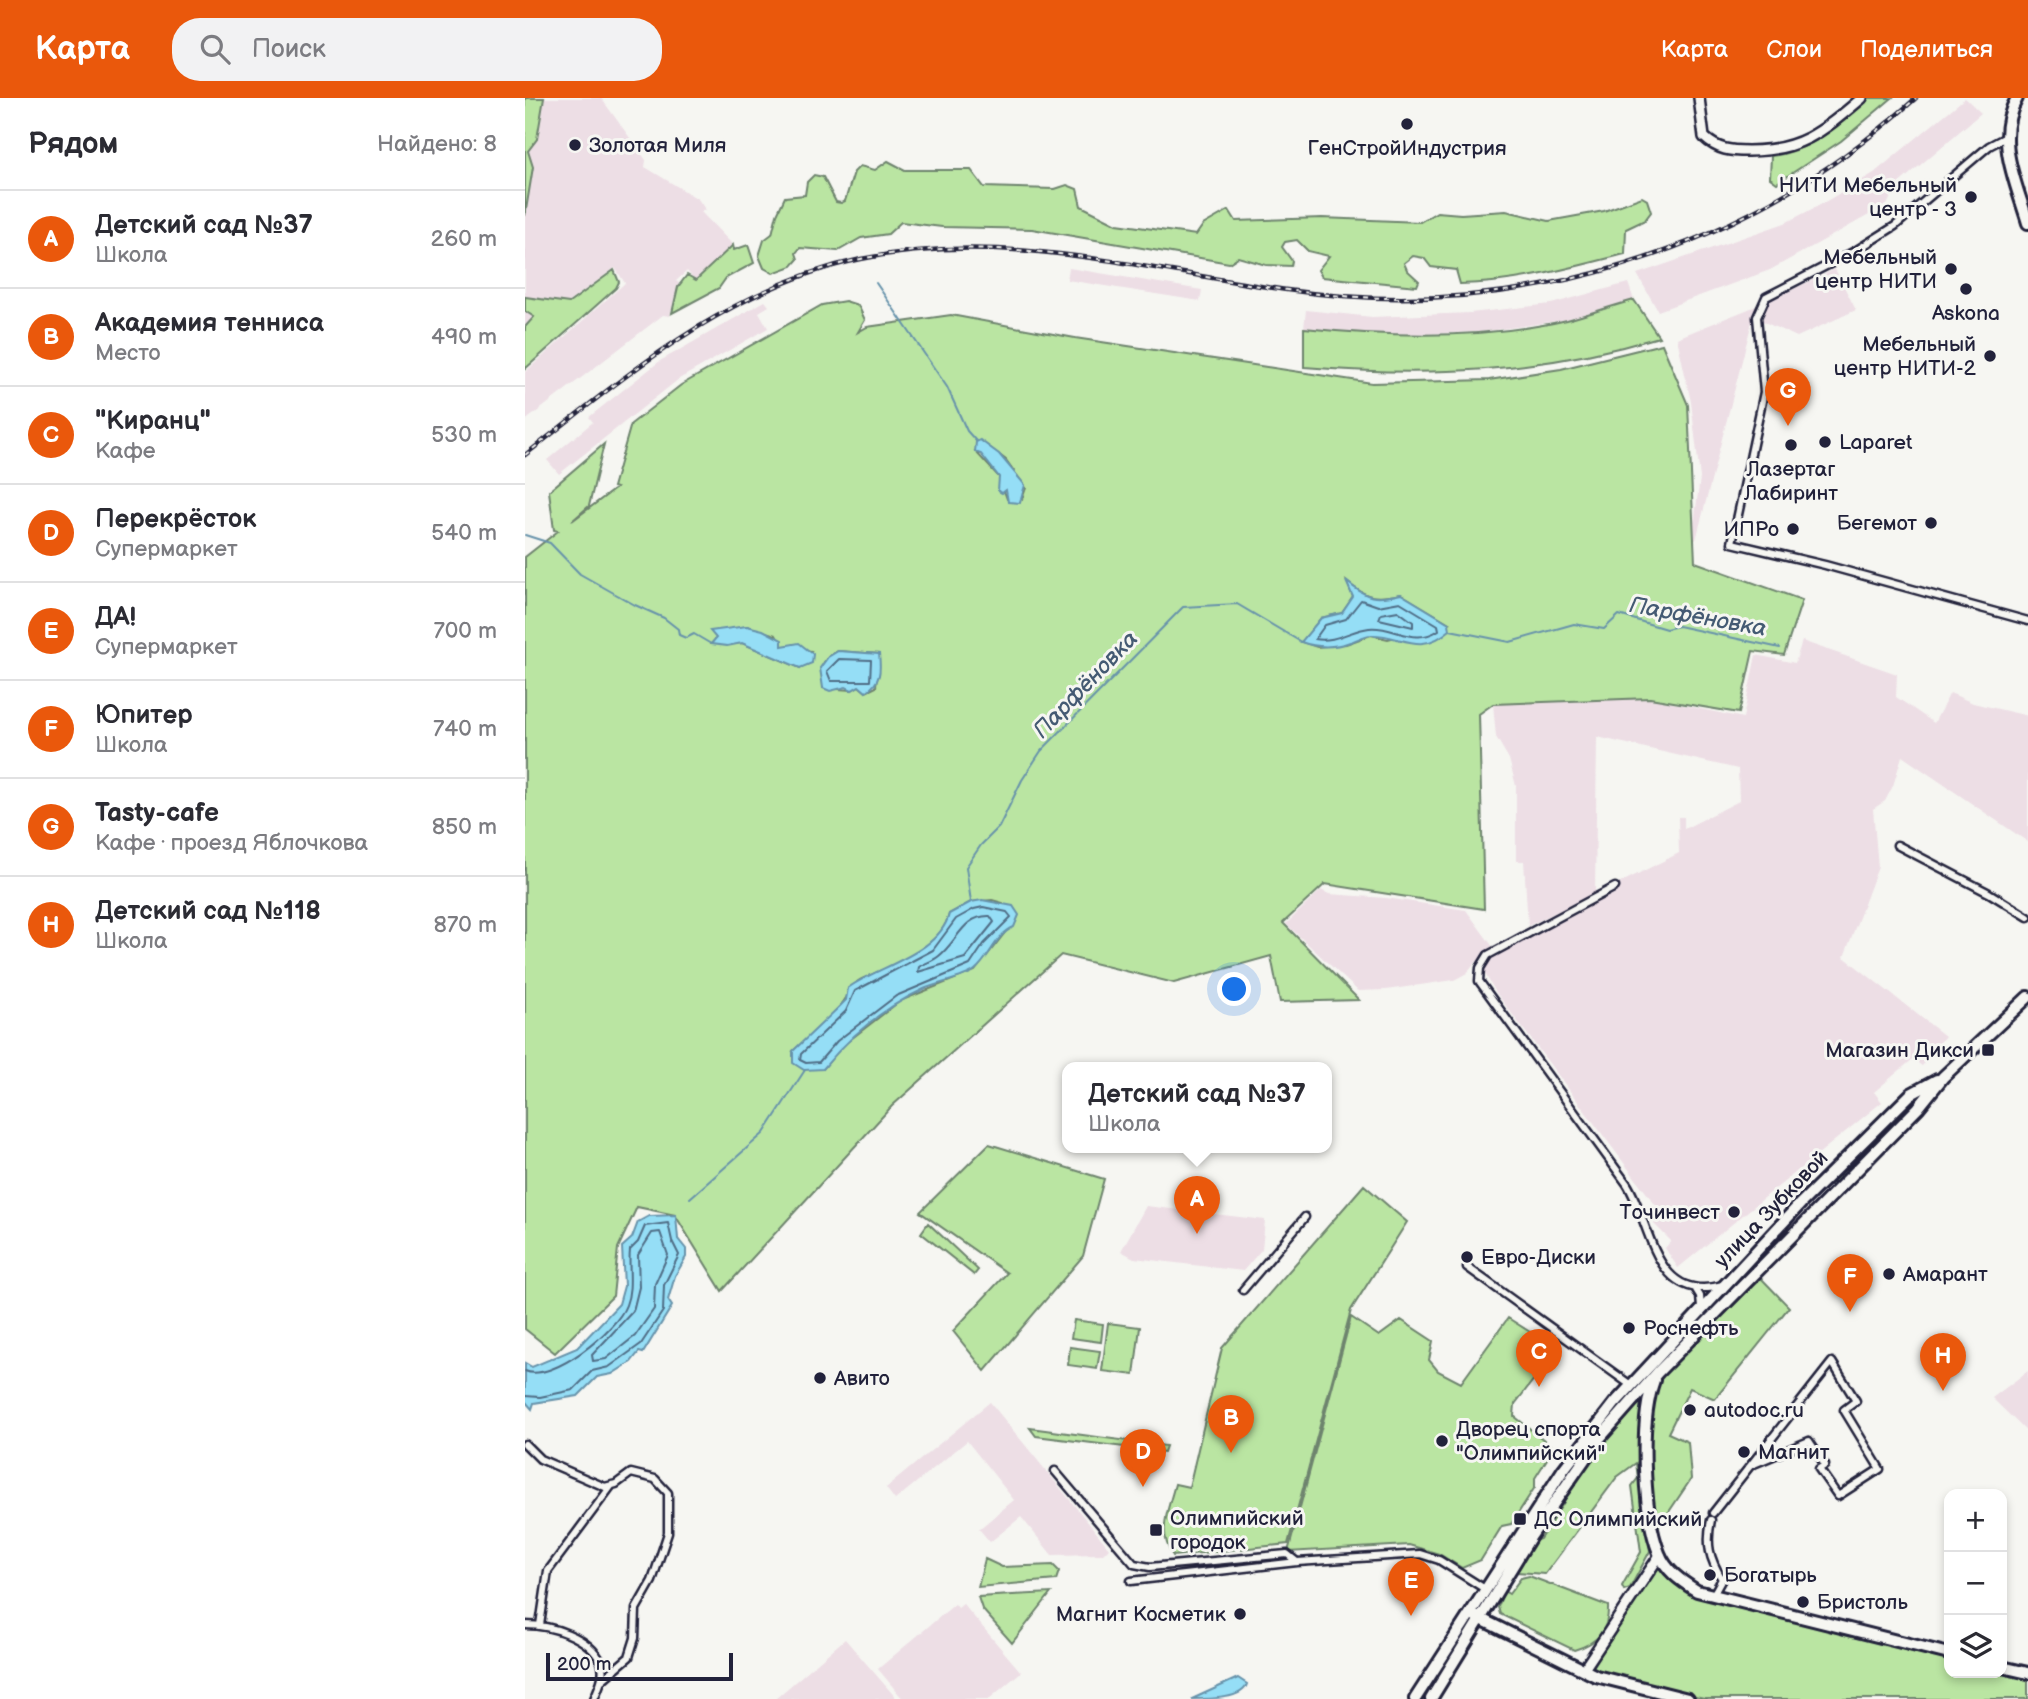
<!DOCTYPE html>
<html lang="ru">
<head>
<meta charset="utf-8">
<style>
  :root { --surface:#fff; --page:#f2f2f3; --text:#2b2b33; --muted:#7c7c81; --line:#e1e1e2; --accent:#ea580c }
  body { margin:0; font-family:"Balsamiq Sans",sans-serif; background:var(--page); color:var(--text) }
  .controls { position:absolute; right:21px; bottom:21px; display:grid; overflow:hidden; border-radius:14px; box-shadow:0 4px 10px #0003 }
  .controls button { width:63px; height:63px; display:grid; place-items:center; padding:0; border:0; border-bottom:2px solid var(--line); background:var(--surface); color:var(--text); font:35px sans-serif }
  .scale { position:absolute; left:21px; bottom:18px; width:187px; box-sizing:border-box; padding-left:7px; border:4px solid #22223b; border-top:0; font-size:19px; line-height:24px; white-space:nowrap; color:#22223b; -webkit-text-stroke:5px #f6f6f2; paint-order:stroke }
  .you { position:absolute; left:710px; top:892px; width:24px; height:24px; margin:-18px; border:5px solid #fff; border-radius:50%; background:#1a73e8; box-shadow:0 0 0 10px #1a73e833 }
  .badge { display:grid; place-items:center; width:46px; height:46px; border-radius:50%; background:var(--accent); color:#fff; font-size:23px; font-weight:700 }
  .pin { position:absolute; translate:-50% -58px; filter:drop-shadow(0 2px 4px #0008) }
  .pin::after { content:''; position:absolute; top:37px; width:24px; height:21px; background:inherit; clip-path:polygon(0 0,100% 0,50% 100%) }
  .popup { position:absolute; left:537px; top:964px; width:270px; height:91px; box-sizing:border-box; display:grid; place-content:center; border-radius:14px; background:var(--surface); filter:drop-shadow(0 2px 5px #0005); font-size:23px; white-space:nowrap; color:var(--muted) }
  .popup b { font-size:26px; color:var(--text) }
  .popup::after { content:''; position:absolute; left:50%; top:100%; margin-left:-14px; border:14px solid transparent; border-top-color:var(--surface) }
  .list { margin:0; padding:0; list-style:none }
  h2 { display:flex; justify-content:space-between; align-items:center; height:91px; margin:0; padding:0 28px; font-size:30px }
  h2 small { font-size:23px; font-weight:400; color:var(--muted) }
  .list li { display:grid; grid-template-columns:46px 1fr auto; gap:21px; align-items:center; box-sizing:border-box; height:98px; padding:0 28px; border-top:2px solid var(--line) }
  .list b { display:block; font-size:26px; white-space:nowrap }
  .list p { margin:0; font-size:23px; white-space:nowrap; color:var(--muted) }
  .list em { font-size:23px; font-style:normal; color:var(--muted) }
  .icon { flex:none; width:38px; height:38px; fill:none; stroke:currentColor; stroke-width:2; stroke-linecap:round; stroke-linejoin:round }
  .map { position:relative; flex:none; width:1503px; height:1601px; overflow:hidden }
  header { display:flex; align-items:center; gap:42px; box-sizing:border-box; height:98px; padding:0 35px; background:var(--accent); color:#fff }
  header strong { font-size:33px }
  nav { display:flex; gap:38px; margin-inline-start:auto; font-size:24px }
  .search { width:490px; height:63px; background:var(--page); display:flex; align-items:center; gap:18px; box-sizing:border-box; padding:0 24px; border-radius:28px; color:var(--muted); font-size:26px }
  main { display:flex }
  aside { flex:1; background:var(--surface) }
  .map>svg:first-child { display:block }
  .built { fill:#eddee5 }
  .green { fill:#bae5a2; stroke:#6e846e; stroke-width:2; fill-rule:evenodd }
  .water { fill:#95def6; stroke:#6793ab; stroke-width:2 }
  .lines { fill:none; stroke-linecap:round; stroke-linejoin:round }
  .shore { stroke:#506d86; stroke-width:2 }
  .stream { stroke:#6793ab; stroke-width:2 }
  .street-casing { stroke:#22223b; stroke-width:11 }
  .secondary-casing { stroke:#22223b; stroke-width:14 }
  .primary-casing { stroke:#22223b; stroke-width:16 }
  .street { stroke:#f6f6f2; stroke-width:6 }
  .secondary { stroke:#f6f6f2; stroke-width:9 }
  .primary { stroke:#f6f6f2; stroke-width:10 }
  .rail-casing { stroke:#22223b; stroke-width:4.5 }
  .rail { stroke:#f6f6f2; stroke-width:2; stroke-dasharray:5; stroke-linecap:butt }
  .poi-dot { fill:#22223b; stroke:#f6f6f2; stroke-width:2.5 }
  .labels { text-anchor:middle; stroke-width:6; stroke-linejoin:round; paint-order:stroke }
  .poi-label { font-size:21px; fill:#22223b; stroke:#f6f6f2; text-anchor:start }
  .street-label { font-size:21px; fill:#22223b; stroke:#f6f6f2 }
  .water-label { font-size:23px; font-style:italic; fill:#445a73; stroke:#f6f6f2 }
</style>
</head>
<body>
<header>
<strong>Карта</strong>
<div class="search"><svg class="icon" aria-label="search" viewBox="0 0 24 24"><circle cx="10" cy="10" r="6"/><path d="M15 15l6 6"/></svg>Поиск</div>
<nav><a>Карта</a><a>Слои</a><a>Поделиться</a></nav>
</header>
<main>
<aside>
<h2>Рядом<small>Найдено: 8</small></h2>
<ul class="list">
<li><span class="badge">A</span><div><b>Детский сад №37</b><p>Школа</p></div><em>260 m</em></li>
<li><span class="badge">B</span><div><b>Академия тенниса</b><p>Место</p></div><em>490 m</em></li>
<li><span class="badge">C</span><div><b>&quot;Киранц&quot;</b><p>Кафе</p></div><em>530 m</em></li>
<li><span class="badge">D</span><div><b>Перекрёсток</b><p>Супермаркет</p></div><em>540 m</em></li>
<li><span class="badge">E</span><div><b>ДА!</b><p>Супермаркет</p></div><em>700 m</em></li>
<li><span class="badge">F</span><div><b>Юпитер</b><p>Школа</p></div><em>740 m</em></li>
<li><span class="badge">G</span><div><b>Tasty-cafe</b><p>Кафе · проезд Яблочкова</p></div><em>850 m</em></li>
<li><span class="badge">H</span><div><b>Детский сад №118</b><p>Школа</p></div><em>870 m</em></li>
</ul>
</aside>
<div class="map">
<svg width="1503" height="1601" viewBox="0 0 1503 1601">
  <rect width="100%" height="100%" fill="#f6f6f2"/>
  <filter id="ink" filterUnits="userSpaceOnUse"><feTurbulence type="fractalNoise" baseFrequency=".0143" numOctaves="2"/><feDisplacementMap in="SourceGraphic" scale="14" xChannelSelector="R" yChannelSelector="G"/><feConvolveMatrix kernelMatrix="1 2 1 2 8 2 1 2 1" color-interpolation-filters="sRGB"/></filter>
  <g filter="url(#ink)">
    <path class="built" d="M0 0H76L121 62 120 69 173 101 180 111 176 114 208 147 170 182 162 173 151 183 154 185 145 218 138 217 0 323V274L100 185 90 170 0 236Z
      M1440 0 1456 15 1372 87 1362 107 1245 172 1133 213 1112 176 1260 125 1293 108 1349 75Z
      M544 170 677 192 675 203 542 182Z
      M1310 171 1331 212 1272 239 1237 223 1242 204Z
      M1103 185 1109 202 1040 222 956 234 851 238 779 230 781 212 847 219 945 215 1026 206Z
      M240 203 244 208 234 214 243 230 154 281 34 376 22 362 68 324 64 319 135 263Z
      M1231 208 1171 442 1167 440 1175 380 1166 304 1152 240Z
      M1277 543 1372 576 1371 599 1409 625 1425 595 1448 605 1503 618V744L1377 658 1368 688 1360 703 1348 711 1353 769 1319 859 1420 938 1397 968 1388 961 1349 994 1357 1004 1153 1170 1140 1150 1146 1143 1127 1124 1135 1113 972 896 952 863 942 875 929 882 861 892 833 893 761 826 796 792 804 796 861 800 941 812 968 849 1154 755 1153 719H1159V731L1214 703 1213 671 1072 639 1070 795 1003 828 999 763H991V688L984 661 971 639 968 606 1125 600 1218 620 1231 557 1270 565Z
      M621 1108 740 1122 737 1151 718 1173 609 1160 596 1153Z
      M1503 1273V1335L1467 1300Z
      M465 1304 584 1450 578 1456 527 1457 496 1419 465 1444 454 1431 489 1402 442 1343 370 1402 361 1390Z
      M430 1506 433 1510 438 1506 496 1574 464 1601H378L353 1571Z
      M320 1541 372 1601H250Z"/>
    <path class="green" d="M0 0H19L12 41 3 53 8 69 0 118Z
      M1344 0H1367L1316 43 1252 85 1245 80 1246 58C1287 54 1315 25 1344 0Z
      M363 63 380 72H446L459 89 530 91 542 87 552 91 556 108 592 126 671 137 678 127 704 112 711 123 797 120 895 124 912 114 936 116 981 113 1024 123 1079 113 1117 99 1122 102 1126 114 1120 122 1101 131 1100 156C1046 170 991 185 935 186L931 172 906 169 899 160 888 158 879 165 882 172 894 183 892 188 797 179 793 172 804 158 783 153 772 142 760 144 757 149 767 163 766 168 741 167 713 159 704 165 507 131 417 129 376 124 363 136 336 140 313 153 275 150 271 155 273 161 267 168 248 175 239 170 234 158 239 142 247 136 252 116 260 99 280 97 282 84 289 77 298 79 311 104 316 105 320 103 329 74 335 68 350 72Z
      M208 147 209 152 223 147 229 165 201 180 194 190 147 215 153 189 162 177 171 182Z
      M89 172 94 184 91 190 0 271V229L9 219 0 213V199L44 205Z
      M1109 202 1134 239C1014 275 902 279 779 269V230C864 239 957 242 1042 222 1064 216 1087 208 1109 202Z
      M320 203 333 207 340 222 333 234 342 229 426 217 550 240 847 285 964 282 1036 271 1137 246 1163 307 1170 464 1277 502 1259 557 1228 553 1214 615 1125 600 968 606 954 616 959 811 800 786 758 825 834 902 755 904 746 858 649 885 536 857 367 1008 197 1193 150 1117 112 1109 93 1150 88 1198 30 1255 0 1231V459L33 433 29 432 24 393 79 346 64 408 47 423 91 390 88 389 106 326 156 287 297 207ZM460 346 481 362 501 390 497 401H482L474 379 450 353ZM822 484C843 501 851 501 876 496L924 525 863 541 846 537 821 546 792 549 777 544 796 520 817 515 828 499ZM222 528 251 537 257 548 286 553 275 570 217 545 186 546 198 533ZM313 553 354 556 351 589 341 594 334 588 327 592 298 590C299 569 291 565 313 553ZM467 802 478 805 482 832 450 873 375 903 317 948 298 971 268 953C284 939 301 924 315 908 322 901 327 886 335 882 363 868 416 852 424 816L446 804Z
      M1386 1003 1389 1006 1387 1011 1313 1087 1307 1086V1081Z
      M464 1046 579 1081 558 1158 460 1273 428 1233 482 1175 395 1114Z
      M839 1087 882 1124 826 1212 763 1446 648 1458C632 1433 643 1413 650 1386L664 1389 697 1250Z
      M403 1125 453 1172 449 1177 396 1135Z
      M1236 1180 1264 1209 1190 1301 1165 1290 1143 1335 1163 1344 1166 1381 1133 1430 1126 1385V1306L1134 1281Z
      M826 1219 854 1238 876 1222 908 1243 904 1262 913 1273 936 1285 983 1220 1032 1251 990 1306 989 1318 1029 1350 1010 1380V1389L986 1426 977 1428 956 1462 937 1470 914 1456 884 1447 763 1454Z
      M549 1222 578 1226 576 1244 546 1240Z
      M583 1225 615 1229 609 1277 577 1273Z
      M545 1249 575 1253 572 1271 543 1267Z
      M1116 1305V1386L1125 1453 1105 1490 1099 1492 1097 1488 1116 1454 1107 1388 1113 1380 1111 1365 1092 1379 1020 1476 992 1474 1009 1443 1015 1441 1039 1404 1041 1394 1103 1313Z
      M505 1330 641 1348 639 1354 511 1338Z
      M460 1461 477 1469 528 1467 534 1473 531 1482 453 1489Z
      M1134 1466 1147 1483 1170 1498 1424 1561V1575L1477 1574 1503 1581V1601H1179L1085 1579 1068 1569Z
      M1004 1478 1083 1508C1084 1532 1073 1545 1049 1552L975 1516 973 1509 979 1493 984 1496 996 1480Z
      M526 1495 487 1545 457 1511 453 1499Z"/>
    <path class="water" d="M455 342 474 356 500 387 495 405 483 404 481 392 477 395 473 393 474 379 456 356 450 354 451 344Z
      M821 483C842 501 850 502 876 496L924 525 925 532C894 559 877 536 846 537 840 537 832 542 825 544 809 550 793 550 776 544L796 520 817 515 828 499Z
      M222 528 238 532 257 542V548L274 545 288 556 287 565 275 570 217 545 202 548 186 546 191 540 185 533Z
      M313 553 354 556C356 573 356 584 341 594L334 588 327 592 321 589 305 593 298 590 295 570 303 559Z
      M457 802 488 808 494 817 489 829C470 837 465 860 450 872 441 880 412 885 399 891 360 909 325 938 298 971L279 972 268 965V953L315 908 321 902 323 890C351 869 415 855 424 816L446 804Z
      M151 1117 153 1141 161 1151V1159L150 1178 143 1202 147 1208 118 1255 114 1254 106 1264 87 1276 72 1279 53 1298 9 1305 7 1311 0 1303V1265L7 1269 52 1250 94 1206 99 1188 97 1149 107 1140 113 1124 124 1118Z
      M713 1580 722 1586C718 1601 685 1601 667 1601Z"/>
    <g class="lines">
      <path class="shore" d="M836 502 853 508 875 504 913 527 914 532C888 549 869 527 844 530 826 532 810 545 790 541L800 527 821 521Z
        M873 513 888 524V529L854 521 856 516Z
        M314 561 346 562 345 583H306L302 573Z
        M458 809 482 814 486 819 459 846 445 867 371 898 312 943 294 964 281 965 275 962 276 956 321 913 330 893 408 852 431 821 449 811Z
        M465 818 469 824 440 860 393 874 394 869C400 865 408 863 414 858 433 843 438 817 465 818Z
        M135 1134 143 1157 130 1186 129 1211 110 1238 81 1261 68 1263 67 1257 108 1213 114 1189 113 1157 127 1135Z
        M0 1273C27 1285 92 1232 101 1207 108 1189 103 1170 105 1152L113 1144 120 1128 143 1125 147 1143 154 1157 139 1187 138 1213 116 1246 84 1269 67 1273 48 1292 15 1299 0 1298"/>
      <path class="stream" d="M351 185 422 289 442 333 451 343
        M0 437 25 445 55 476 110 507 139 520 153 531 154 537 161 540 169 536 186 546
        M925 532 985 544 1049 526 1079 531 1094 517 1141 531 1153 528 1255 550
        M446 804 441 769 456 747 474 729 497 682 516 653 658 509 712 506 776 544
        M165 1100 239 1035 280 972"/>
      <defs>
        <path id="street" d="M1481 39 1464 48 1370 128 1330 153 1241 199 1232 219 1239 294 1207 445 1300 467 1503 523
          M1372 747 1464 795 1503 819
          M1090 789 963 857 955 870 954 883 1102 1086C1127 1126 1128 1207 1198 1187
          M942 1169 1107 1288
          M1170 1190 1175 1198 1176 1210
          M718 1192 780 1119
          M0 1346 15 1361 80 1389 91 1386 106 1375 130 1381 143 1395V1435L127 1483 111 1511 110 1540 104 1559 77 1582
          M530 1373 609 1466 625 1469 762 1456 772 1464
          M1188 1415 1307 1264 1331 1303 1319 1312 1355 1371 1313 1398 1294 1371 1300 1367 1284 1343 1229 1366
          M1186 1422C1181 1446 1184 1460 1197 1481L1188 1497
          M606 1483 772 1464 895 1456 914 1462 960 1491
          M0 1527C25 1527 64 1538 76 1564 81 1577 73 1590 69 1601
          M15 1527 23 1473 87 1387"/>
        <path id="secondary" d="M1174 0 1179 39C1193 52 1205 53 1223 53 1276 53 1298 33 1337 0
          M1059 1571 1135 1457"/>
        <path id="primary" d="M1492 0C1469 41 1491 84 1503 125
          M1129 1282C1114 1323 1118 1414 1134 1455 1141 1473 1156 1483 1172 1493L1424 1556
          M950 1518 1071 1578 1163 1601
          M1477 1569 1503 1575
          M890 1601 1038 1372 1090 1305 1276 1105 1386 996 1412 982
          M906 1601 1006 1438 1073 1342 1133 1274 1393 1010 1418 979 1503 899"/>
      </defs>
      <use href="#street" class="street-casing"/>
      <use href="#secondary" class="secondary-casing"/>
      <use href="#primary" class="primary-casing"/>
      <use href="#street" class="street"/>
      <use href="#secondary" class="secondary"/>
      <use href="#primary" class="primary"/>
      <defs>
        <path id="rail" d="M0 357C103 276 204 189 336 161 480 131 620 172 762 192 993 225 1218 156 1391 0"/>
      </defs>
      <use href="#rail" class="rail-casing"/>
      <use href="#rail" class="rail"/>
    </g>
  </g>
  <g class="poi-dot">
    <circle cx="882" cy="26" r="7"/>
    <circle cx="50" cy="47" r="7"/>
    <circle cx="1446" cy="99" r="7"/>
    <circle cx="1426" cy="171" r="7"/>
    <circle cx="1441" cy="191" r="7"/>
    <circle cx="1465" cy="258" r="7"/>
    <circle cx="1300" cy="344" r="7"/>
    <circle cx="1266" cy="347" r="7"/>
    <circle cx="1406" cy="425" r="7"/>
    <circle cx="1268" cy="431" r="7"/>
    <rect x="1456" y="945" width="14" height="14" rx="3.5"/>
    <circle cx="1209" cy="1114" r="7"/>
    <circle cx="942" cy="1159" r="7"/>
    <circle cx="1364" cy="1176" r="7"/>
    <circle cx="1104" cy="1230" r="7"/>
    <circle cx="295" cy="1280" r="7"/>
    <circle cx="1165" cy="1312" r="7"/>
    <circle cx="917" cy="1343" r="7"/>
    <circle cx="1219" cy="1354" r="7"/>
    <rect x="988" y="1414" width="14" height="14" rx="3.5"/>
    <rect x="624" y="1425" width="14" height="14" rx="3.5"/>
    <circle cx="1185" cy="1477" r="7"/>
    <circle cx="1278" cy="1504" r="7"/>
    <circle cx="715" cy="1516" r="7"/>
  </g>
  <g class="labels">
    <g class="poi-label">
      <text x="64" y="54">Золотая Миля</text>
      <text x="882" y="57" text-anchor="middle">ГенСтройИндустрия</text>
      <text x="1432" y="94" text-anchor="end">НИТИ Мебельный<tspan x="1432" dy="24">центр - 3</tspan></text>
      <text x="1412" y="166" text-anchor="end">Мебельный<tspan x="1412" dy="24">центр НИТИ</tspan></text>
      <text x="1441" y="222" text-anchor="middle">Askona</text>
      <text x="1451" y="253" text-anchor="end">Мебельный<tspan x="1451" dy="24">центр НИТИ-2</tspan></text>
      <text x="1314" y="351">Laparet</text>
      <text x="1266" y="378" text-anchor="middle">Лазертаг<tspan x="1266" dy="24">Лабиринт</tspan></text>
      <text x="1392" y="432" text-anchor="end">Бегемот</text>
      <text x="1254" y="438" text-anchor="end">ИПРо</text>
      <text x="1449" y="959" text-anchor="end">Магазин Дикси</text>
      <text x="1195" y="1121" text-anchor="end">Точинвест</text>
      <text x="956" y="1166">Евро-Диски</text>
      <text x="1378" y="1183">Амарант</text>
      <text x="1118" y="1237">Роснефть</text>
      <text x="309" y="1287">Авито</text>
      <text x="1179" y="1319">autodoc.ru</text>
      <text x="931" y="1338">Дворец спорта<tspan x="931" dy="24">"Олимпийский"</tspan></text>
      <text x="1233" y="1361">Магнит</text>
      <text x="645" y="1427">Олимпийский<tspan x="645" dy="24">городок</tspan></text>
      <text x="1009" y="1428">ДС Олимпийский</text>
      <text x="1199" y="1484">Богатырь</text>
      <text x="1292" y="1511">Бристоль</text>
      <text x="701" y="1523" text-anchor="end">Магнит Косметик</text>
    </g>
    <g class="street-label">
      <text transform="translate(1246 1111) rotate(-46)" y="7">улица Зубковой</text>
    </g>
    <g class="water-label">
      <text transform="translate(1173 518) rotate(10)" y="8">Парфёновка</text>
      <text transform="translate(560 586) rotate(-46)" y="8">Парфёновка</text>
    </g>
  </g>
</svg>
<div class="controls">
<button>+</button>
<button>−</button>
<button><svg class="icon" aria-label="layers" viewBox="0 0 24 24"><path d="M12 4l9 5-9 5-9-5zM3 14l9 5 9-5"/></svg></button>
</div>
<div class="scale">200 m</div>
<div class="you"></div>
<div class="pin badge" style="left:672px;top:1136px">A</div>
<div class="popup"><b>Детский сад №37</b>Школа</div>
<div class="pin badge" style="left:706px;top:1355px">B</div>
<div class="pin badge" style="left:1014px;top:1289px">C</div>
<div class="pin badge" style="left:618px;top:1389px">D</div>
<div class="pin badge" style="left:886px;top:1518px">E</div>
<div class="pin badge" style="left:1325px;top:1214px">F</div>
<div class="pin badge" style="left:1263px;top:328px">G</div>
<div class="pin badge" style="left:1418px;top:1293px">H</div>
</div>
</main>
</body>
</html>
